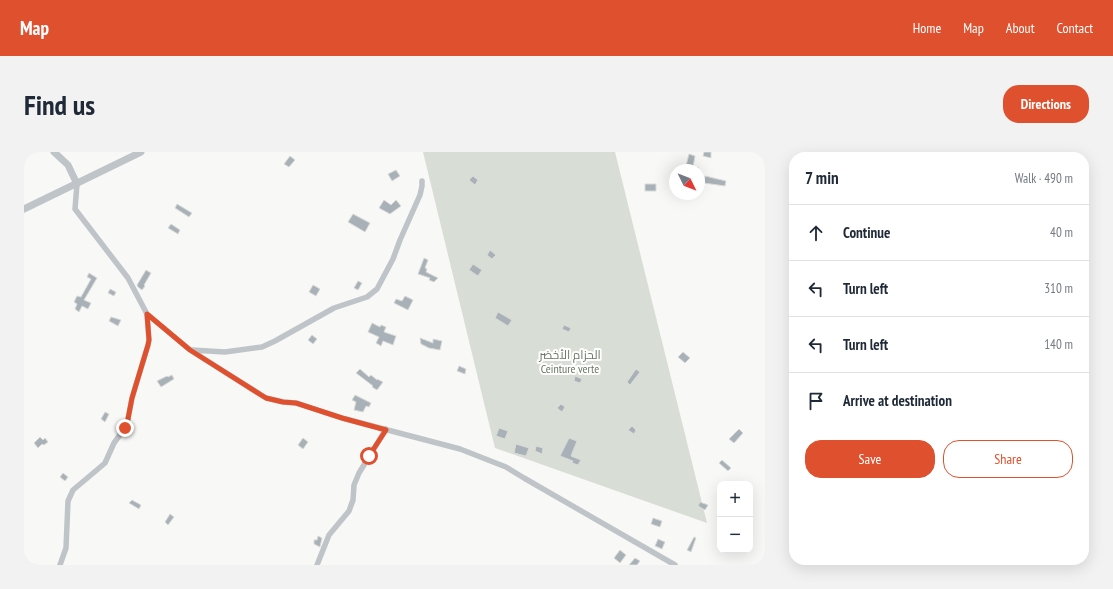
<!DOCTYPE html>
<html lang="en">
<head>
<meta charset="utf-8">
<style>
  :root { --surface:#fff; --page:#f2f2f3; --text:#1f2937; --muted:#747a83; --line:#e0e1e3; --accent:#df512e }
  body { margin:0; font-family:"PT Sans Narrow",Cairo,sans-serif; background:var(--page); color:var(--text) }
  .controls { position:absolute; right:12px; bottom:12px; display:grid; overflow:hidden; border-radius:8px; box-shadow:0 4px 16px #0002 }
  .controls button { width:36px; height:36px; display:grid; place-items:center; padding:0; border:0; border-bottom:1px solid var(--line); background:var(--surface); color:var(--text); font:20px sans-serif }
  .compass { position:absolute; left:645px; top:12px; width:36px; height:36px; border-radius:50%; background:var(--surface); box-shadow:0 4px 16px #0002; rotate:133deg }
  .stop { position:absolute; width:12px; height:12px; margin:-9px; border:3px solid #df512e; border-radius:50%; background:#fff }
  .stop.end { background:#df512e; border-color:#fff; box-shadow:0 1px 4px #0008 }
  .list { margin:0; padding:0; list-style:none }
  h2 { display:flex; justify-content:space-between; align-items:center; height:52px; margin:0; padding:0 16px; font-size:17px }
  h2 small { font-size:13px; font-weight:400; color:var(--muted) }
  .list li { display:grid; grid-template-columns:26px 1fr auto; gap:12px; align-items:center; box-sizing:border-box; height:56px; padding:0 16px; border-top:1px solid var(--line) }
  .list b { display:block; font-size:15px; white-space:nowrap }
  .list em { font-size:13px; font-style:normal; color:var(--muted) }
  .actions { display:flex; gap:8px; padding:12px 16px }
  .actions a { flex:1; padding:9px 0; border:1px solid var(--accent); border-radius:16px; text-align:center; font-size:14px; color:var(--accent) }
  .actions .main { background:var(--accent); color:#fff }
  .icon { flex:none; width:22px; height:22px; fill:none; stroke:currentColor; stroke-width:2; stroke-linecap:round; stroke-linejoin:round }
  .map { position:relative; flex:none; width:741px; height:413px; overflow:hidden; border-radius:16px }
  header { display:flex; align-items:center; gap:24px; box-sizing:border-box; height:56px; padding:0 20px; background:var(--accent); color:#fff }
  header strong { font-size:19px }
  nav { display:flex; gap:22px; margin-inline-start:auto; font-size:14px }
  .intro { display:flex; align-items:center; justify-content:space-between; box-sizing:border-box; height:96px; padding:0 24px }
  h1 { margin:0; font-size:28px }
  .button { padding:10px 18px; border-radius:16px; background:var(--accent); color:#fff; font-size:14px; font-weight:700 }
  main { display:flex; gap:24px; padding:0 24px }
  aside { flex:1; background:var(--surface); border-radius:16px; box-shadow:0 4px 16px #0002 }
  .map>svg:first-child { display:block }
  .green { fill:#d8ddd5 }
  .building { fill:#a8b1b7; stroke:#dadad8 }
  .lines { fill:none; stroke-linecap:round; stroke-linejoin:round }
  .minor { stroke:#bfc4c8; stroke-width:5.5 }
  .tertiary { stroke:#bfc4c8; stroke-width:7 }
  .route { stroke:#df512e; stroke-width:5 }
  .labels { text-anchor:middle; stroke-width:4; stroke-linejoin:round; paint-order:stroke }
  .park-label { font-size:12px; fill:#677863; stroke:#fff }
</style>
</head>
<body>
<header>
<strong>Map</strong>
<nav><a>Home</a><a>Map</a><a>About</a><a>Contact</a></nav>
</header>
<div class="intro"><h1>Find us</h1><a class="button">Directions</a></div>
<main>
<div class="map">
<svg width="741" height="413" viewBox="0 0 741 413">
  <rect width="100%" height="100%" fill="#f8f8f6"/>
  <path class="green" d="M399 0H591L683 371 471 296Z"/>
  <path class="building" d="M680 0H687V6L679 4Z
    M665 2 671 4 669 15 675 16 674 18H661Z
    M266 4 271 8 265 15 260 12Z
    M372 18 376 24 368 29 364 22Z
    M449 24 454 28 451 33 445 28Z
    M681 24 702 29 701 34 680 31Z
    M621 32H632V39H621Z
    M360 48 367 53 372 48 377 54 366 62 355 56Z
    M153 52 168 61 165 65 151 56Z
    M329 62 346 71 341 80 324 70Z
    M147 72 156 78 154 82 144 76Z
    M466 98 472 103 468 107 463 103Z
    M400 106 404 108 401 116 403 117 402 120 414 126 410 130 405 128 406 126 394 122Z
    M449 112 458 118 454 124 445 118Z
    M122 118 127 121 120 133 121 134 118 138 114 135 113 133Z
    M65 121 73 126 60 148 67 151 64 157 58 154 55 160 51 157 53 152 50 150 53 144 57 145 67 127 63 125Z
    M334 129 338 131 334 138 330 136Z
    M289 133 296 137 292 144 285 140Z
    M86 137 92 140 90 144 84 141Z
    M381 144 389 148 384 158 370 151 372 147 378 149Z
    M474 160 488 168 484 174 471 166Z
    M87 165 97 168 94 174 85 169Z
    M348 171 356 175 357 173 362 175 360 180 372 184 369 193 359 189 357 194 352 191 355 185 344 180Z
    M540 173 547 176 545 180 538 177Z
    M288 183 293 187 289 192 284 188Z
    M396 186 409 191V187L418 189 416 198 405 196 397 192Z
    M659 200 666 206 661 211 654 205Z
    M435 214 442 217 441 222 433 219Z
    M336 217 345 225 347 223 353 228V227L359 230 353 238 348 235 349 234 332 221Z
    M612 217 616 220 606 233 603 230Z
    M148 223 150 227 137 235 133 229 143 224 144 225Z
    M551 224 558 227 556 231 550 229Z
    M331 243 347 251 345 255 342 254 339 260 330 258 332 250 328 248Z
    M537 252 541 255 538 260 533 256Z
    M81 260 85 262 81 270 77 267Z
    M608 274 612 278 610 282 604 278Z
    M475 276 484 279 481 287 472 284Z
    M715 277 719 281 710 291 705 287Z
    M16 285 19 288 21 286 24 290 20 293 18 292 14 296 10 291Z
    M279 286 284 290 279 297 274 293Z
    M545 286 553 289 547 304 557 308 554 313 548 311 549 309 536 304Z
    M492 292 505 296 502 304 490 301Z
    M512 294 519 296 518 302 511 299Z
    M698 308 707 316 704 319 695 311Z
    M39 321 44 325 41 329 36 325Z
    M108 348 117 353 115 357 105 351Z
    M676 350 684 353 681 358 674 354Z
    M146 362 150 365 144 373 141 370Z
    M629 366 638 369 636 375 627 372Z
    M294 384 298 386 296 395 290 392V388H293Z
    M670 385 672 386 667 400 663 398Z
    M634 387 641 390 638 397 631 394Z
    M596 398 602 403 596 411 590 406Z
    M611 406 616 409 613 413H605Z"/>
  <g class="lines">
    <path class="minor" d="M53 32 51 57 104 126 123 162 166 198 242 246 259 250 272 251 318 266 436 297 482 315 500 326 651 413
      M168 198 201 200 238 195 251 189 310 156 343 145 353 137 369 107 376 88 396 43 398 34V29
      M36 413 42 396 44 349 49 338 74 317 81 311 90 291 101 276 103 272 108 246 124 193 125 188 123 162
      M293 413 305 383 325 359 329 348 330 333 335 321 362 277"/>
    <path class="tertiary" d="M30 0 44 13 53 32
      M0 57 117 0"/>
  </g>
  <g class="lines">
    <path class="route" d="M101 276 103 272 108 246 124 193 125 188 123 162 166 198 242 246 259 250 272 251 318 266 362 278 345 304"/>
  </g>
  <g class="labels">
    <g class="park-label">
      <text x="546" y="207">الحزام الأخضر<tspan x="546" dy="14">Ceinture verte</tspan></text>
    </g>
  </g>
</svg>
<div class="controls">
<button>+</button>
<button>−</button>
</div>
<svg class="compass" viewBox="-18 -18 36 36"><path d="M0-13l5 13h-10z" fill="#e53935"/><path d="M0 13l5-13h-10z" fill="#747a83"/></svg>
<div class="stop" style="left:345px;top:304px"></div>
<div class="stop end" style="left:101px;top:276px"></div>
</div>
<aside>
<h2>7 min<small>Walk · 490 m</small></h2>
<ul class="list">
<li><svg class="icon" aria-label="ahead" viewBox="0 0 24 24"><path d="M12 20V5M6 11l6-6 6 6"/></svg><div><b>Continue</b></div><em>40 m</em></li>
<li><svg class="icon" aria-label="left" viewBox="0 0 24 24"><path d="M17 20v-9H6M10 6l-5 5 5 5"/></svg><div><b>Turn left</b></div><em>310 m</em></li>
<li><svg class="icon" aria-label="left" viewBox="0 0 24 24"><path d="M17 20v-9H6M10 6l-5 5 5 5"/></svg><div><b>Turn left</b></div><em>140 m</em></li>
<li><svg class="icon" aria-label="arrive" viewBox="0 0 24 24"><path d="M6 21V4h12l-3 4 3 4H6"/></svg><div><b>Arrive at destination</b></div></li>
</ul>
<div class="actions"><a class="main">Save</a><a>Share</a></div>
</aside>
</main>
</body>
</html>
